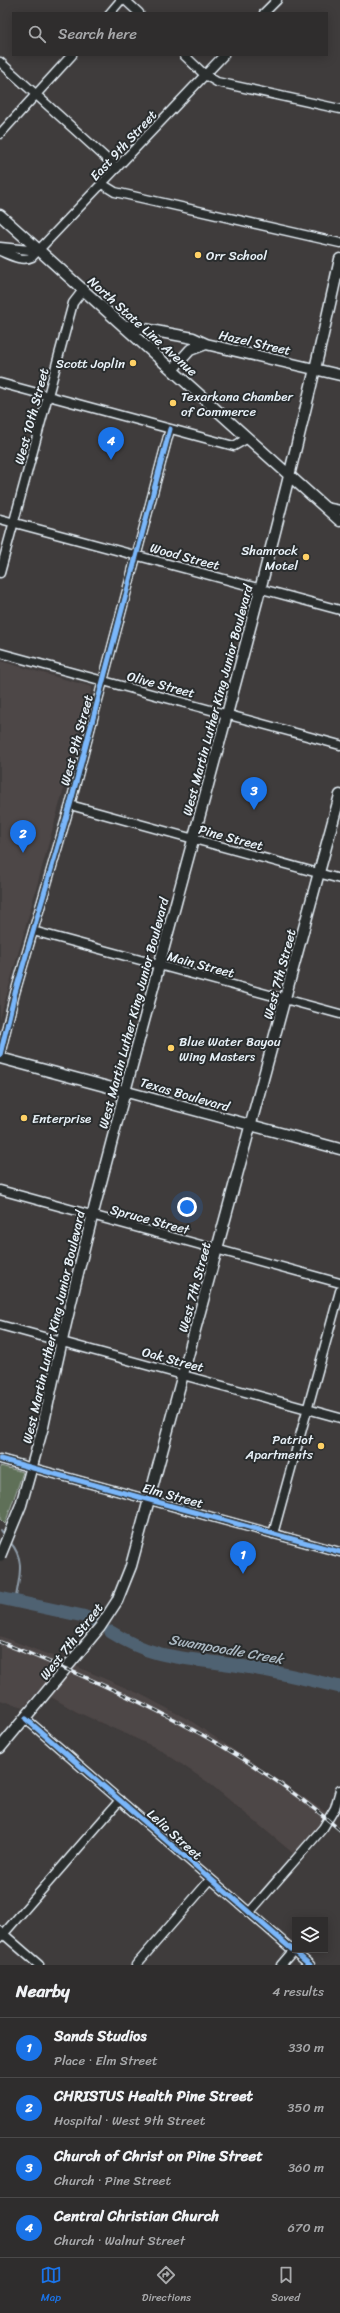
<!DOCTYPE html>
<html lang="en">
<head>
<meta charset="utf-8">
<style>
  :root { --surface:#2f2d2d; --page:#3b3939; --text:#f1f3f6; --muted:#a7a8aa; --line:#4a4949; --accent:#1a73e8 }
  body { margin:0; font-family:Sriracha,sans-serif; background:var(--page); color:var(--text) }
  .controls { position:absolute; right:12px; bottom:12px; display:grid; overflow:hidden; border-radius:0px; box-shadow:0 2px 10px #0003 }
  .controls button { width:36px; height:36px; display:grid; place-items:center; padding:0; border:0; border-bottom:1px solid var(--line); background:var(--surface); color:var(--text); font:20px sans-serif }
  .you { position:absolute; left:187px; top:1207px; width:14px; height:14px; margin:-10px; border:3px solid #fff; border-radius:50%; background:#1a73e8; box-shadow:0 0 0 6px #1a73e833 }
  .badge { display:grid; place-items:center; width:26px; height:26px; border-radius:50%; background:var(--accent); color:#fff; font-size:13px; font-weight:700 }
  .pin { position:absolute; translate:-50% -33px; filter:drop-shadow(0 1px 2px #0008) }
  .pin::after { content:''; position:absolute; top:21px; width:14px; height:12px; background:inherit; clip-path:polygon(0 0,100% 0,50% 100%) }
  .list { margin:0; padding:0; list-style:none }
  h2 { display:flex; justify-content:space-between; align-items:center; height:52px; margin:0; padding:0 16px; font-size:17px }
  h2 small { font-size:13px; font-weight:400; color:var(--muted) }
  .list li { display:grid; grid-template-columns:26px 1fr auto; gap:12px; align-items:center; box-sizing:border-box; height:60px; padding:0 16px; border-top:1px solid var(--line) }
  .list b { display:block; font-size:15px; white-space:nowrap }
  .list p { margin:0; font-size:13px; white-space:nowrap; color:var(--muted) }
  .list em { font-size:13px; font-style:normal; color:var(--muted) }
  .icon { flex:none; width:22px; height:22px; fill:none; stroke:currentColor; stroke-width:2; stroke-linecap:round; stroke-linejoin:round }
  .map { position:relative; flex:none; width:340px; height:1965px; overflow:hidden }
  .search { position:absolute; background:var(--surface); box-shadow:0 2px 10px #0003; left:12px; right:12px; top:12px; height:44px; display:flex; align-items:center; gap:10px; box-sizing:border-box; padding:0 14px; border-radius:0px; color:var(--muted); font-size:15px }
  .sheet { height:292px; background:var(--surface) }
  nav { display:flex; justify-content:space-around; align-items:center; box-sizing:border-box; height:56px; border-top:1px solid var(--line); background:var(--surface); font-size:11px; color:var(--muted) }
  nav a { display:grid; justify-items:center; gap:2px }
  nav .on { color:var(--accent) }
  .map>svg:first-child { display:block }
  .built { fill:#4e4646 }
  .green { fill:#5f7059; stroke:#a4b0a8 }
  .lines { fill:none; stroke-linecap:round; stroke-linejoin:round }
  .stream { stroke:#8d9ba8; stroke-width:2 }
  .river { stroke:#506272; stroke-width:13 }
  .minor-casing { stroke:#e8f1f8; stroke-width:11 }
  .major-casing { stroke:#e8f1f8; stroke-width:13 }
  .minor { stroke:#2a2d2e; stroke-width:8 }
  .major { stroke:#2a2d2e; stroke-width:10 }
  .rail-casing { stroke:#e8f1f8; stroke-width:3.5 }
  .rail { stroke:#2a2d2e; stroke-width:2; stroke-dasharray:6; stroke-linecap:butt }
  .major-bridge-casing { stroke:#e8f1f8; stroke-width:13; stroke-linecap:butt }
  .major-bridge { stroke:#2a2d2e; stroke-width:10 }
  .cycleway-casing { stroke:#2a2d2e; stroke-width:8 }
  .cycleway { stroke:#7ab7fb; stroke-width:5 }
  .poi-dot { fill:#ffd166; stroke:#2a2d2e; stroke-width:1.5 }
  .labels { text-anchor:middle; stroke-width:4; stroke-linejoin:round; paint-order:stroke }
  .street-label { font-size:13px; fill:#e8f1f8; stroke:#2a2d2e }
  .poi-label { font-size:13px; fill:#e8f1f8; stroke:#2a2d2e; text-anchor:start }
  .water-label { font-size:14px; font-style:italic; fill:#abb8c2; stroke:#2a2d2e }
</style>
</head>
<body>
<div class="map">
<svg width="340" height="1965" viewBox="0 0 340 1965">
  <rect width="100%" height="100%" fill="#3f3c3c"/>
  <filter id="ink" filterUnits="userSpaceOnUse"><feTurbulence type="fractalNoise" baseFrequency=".025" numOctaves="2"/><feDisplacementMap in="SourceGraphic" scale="8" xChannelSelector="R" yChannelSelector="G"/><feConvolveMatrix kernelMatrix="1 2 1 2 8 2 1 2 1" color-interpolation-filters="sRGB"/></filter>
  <g filter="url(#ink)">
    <path class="built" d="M0 661 92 687 0 1019Z
      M0 1636 52 1656 140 1694 191 1721 327 1813 326 1815 294 1854 209 1783 159 1749 77 1712 39 1690 24 1707 0 1700Z"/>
    <path class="green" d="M0 1466 23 1472 5 1524 0 1519Z"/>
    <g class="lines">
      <path class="stream" d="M0 1530 4 1536
        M10 1542C27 1561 18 1580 15 1603"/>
      <path class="river" d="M0 1598 83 1616 93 1620
        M111 1632C154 1659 179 1657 227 1664 265 1669 303 1678 340 1687"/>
      <defs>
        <path id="minor" d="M125 0 139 13
          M110 13 121 0
          M264 13 277 0
          M184 55 205 75 217 82 340 109
          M0 62 117 168
          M0 134 72 55
          M102 184 115 192 340 243
          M0 247 39 251
          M0 251C10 255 22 262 32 257L224 55
          M0 383 234 446 248 438
          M325 507 340 510
          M0 519 340 610
          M0 573 73 303 83 290
          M0 653 340 745
          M70 805 340 879
          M33 931 340 1014
          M0 1055 15 993 70 805 170 429
          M0 1190 340 1283
          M0 1325 340 1418
          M0 1459 340 1552
          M273 1534 340 1291
          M26 1719 310 1965
          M249 1913 323 1828 335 1808 340 1790
          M0 1931 39 1965
          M0 1938 120 1800
          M136 1965 210 1880
          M281 1965 293 1951"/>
        <path id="major" d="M0 215 340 521
          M123 325 193 338 206 344
          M172 370 190 350 206 344 340 375
          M0 1058 340 1149
          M43 1427C80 1249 130 1074 177 899 235 686 293 474 340 259
          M0 1748 100 1627 117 1601 131 1566 340 795"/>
      </defs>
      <use href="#minor" class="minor-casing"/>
      <use href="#major" class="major-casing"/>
      <use href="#minor" class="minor"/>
      <use href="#major" class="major"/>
      <defs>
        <path id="rail" d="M0 1642C122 1690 240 1744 340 1830"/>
      </defs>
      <use href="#rail" class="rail-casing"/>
      <use href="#rail" class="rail"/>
      <defs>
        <path id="major-bridge" d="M0 1556 21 1505 43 1427"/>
      </defs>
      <use href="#major-bridge" class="major-bridge-casing"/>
      <use href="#major-bridge" class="major-bridge"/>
      <defs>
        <path id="cycleway" d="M0 1055 15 993 70 805 170 429
          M0 1459 340 1552
          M26 1719 310 1965"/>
      </defs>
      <use href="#cycleway" class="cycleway-casing"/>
      <use href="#cycleway" class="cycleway"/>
    </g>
  </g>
  <g class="poi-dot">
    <circle cx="198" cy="255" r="4"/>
    <circle cx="133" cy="363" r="4"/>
    <circle cx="173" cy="403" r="4"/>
    <circle cx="306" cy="557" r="4"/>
    <circle cx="171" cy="1048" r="4"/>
    <circle cx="24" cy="1118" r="4"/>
    <circle cx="321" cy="1446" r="4"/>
  </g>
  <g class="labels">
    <g class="street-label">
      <text transform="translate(123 145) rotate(-47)" y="5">East 9th Street</text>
      <text transform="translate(143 326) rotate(42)" y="5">North State Line Avenue</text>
      <text transform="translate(255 342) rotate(13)" y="5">Hazel Street</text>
      <text transform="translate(31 416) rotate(-75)" y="5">West 10th Street</text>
      <text transform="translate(185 556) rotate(15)" y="5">Wood Street</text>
      <text transform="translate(161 684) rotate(15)" y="5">Olive Street</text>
      <text transform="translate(217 700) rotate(-75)" y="5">West Martin Luther King Junior Boulevard</text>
      <text transform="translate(76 740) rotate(-75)" y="5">West 9th Street</text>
      <text transform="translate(231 837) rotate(15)" y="5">Pine Street</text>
      <text transform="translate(201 964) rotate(15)" y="5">Main Street</text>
      <text transform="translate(279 974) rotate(-75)" y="5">West 7th Street</text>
      <text transform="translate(133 1013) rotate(-75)" y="5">West Martin Luther King Junior Boulevard</text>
      <text transform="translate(185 1094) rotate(16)" y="5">Texas Boulevard</text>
      <text transform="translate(150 1219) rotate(15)" y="5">Spruce Street</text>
      <text transform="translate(194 1287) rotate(-75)" y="5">West 7th Street</text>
      <text transform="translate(53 1327) rotate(-77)" y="5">West Martin Luther King Junior Boulevard</text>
      <text transform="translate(173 1359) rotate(15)" y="5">Oak Street</text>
      <text transform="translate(173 1495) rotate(15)" y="5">Elm Street</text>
      <text transform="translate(71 1641) rotate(-52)" y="5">West 7th Street</text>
      <text transform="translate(175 1834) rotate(42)" y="5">Lelia Street</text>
    </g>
    <g class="poi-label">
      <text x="206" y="260">Orr School</text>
      <text x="125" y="368" text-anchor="end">Scott Joplin</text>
      <text x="181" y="401">Texarkana Chamber<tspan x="181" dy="15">of Commerce</tspan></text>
      <text x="298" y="555" text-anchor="end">Shamrock<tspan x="298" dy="15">Motel</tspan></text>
      <text x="179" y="1046">Blue Water Bayou<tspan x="179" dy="15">Wing Masters</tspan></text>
      <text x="32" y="1123">Enterprise</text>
      <text x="313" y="1444" text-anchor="end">Patriot<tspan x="313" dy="15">Apartments</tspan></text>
    </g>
    <g class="water-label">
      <text transform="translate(226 1649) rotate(10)" y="5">Swampoodle Creek</text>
    </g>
  </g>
</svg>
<div class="controls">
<button><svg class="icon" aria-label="layers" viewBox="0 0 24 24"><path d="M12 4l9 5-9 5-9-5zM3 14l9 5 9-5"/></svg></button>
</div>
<div class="you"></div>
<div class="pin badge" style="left:243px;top:1574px">1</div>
<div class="pin badge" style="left:23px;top:853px">2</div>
<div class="pin badge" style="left:254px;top:810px">3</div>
<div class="pin badge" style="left:111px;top:460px">4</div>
<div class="search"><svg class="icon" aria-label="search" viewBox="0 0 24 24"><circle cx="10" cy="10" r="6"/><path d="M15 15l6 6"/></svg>Search here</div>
</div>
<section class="sheet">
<h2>Nearby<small>4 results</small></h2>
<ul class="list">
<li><span class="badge">1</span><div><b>Sands Studios</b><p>Place · Elm Street</p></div><em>330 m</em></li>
<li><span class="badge">2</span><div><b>CHRISTUS Health Pine Street</b><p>Hospital · West 9th Street</p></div><em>350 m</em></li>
<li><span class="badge">3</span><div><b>Church of Christ on Pine Street</b><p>Church · Pine Street</p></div><em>360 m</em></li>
<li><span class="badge">4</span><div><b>Central Christian Church</b><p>Church · Walnut Street</p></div><em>670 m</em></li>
</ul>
</section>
<nav>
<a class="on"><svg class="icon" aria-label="map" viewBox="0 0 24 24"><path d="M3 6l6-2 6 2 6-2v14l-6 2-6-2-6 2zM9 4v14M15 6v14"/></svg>Map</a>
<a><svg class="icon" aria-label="directions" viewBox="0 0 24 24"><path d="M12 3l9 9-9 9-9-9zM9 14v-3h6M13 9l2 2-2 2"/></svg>Directions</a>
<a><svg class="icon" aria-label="saved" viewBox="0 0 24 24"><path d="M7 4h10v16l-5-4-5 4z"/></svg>Saved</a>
</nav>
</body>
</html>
